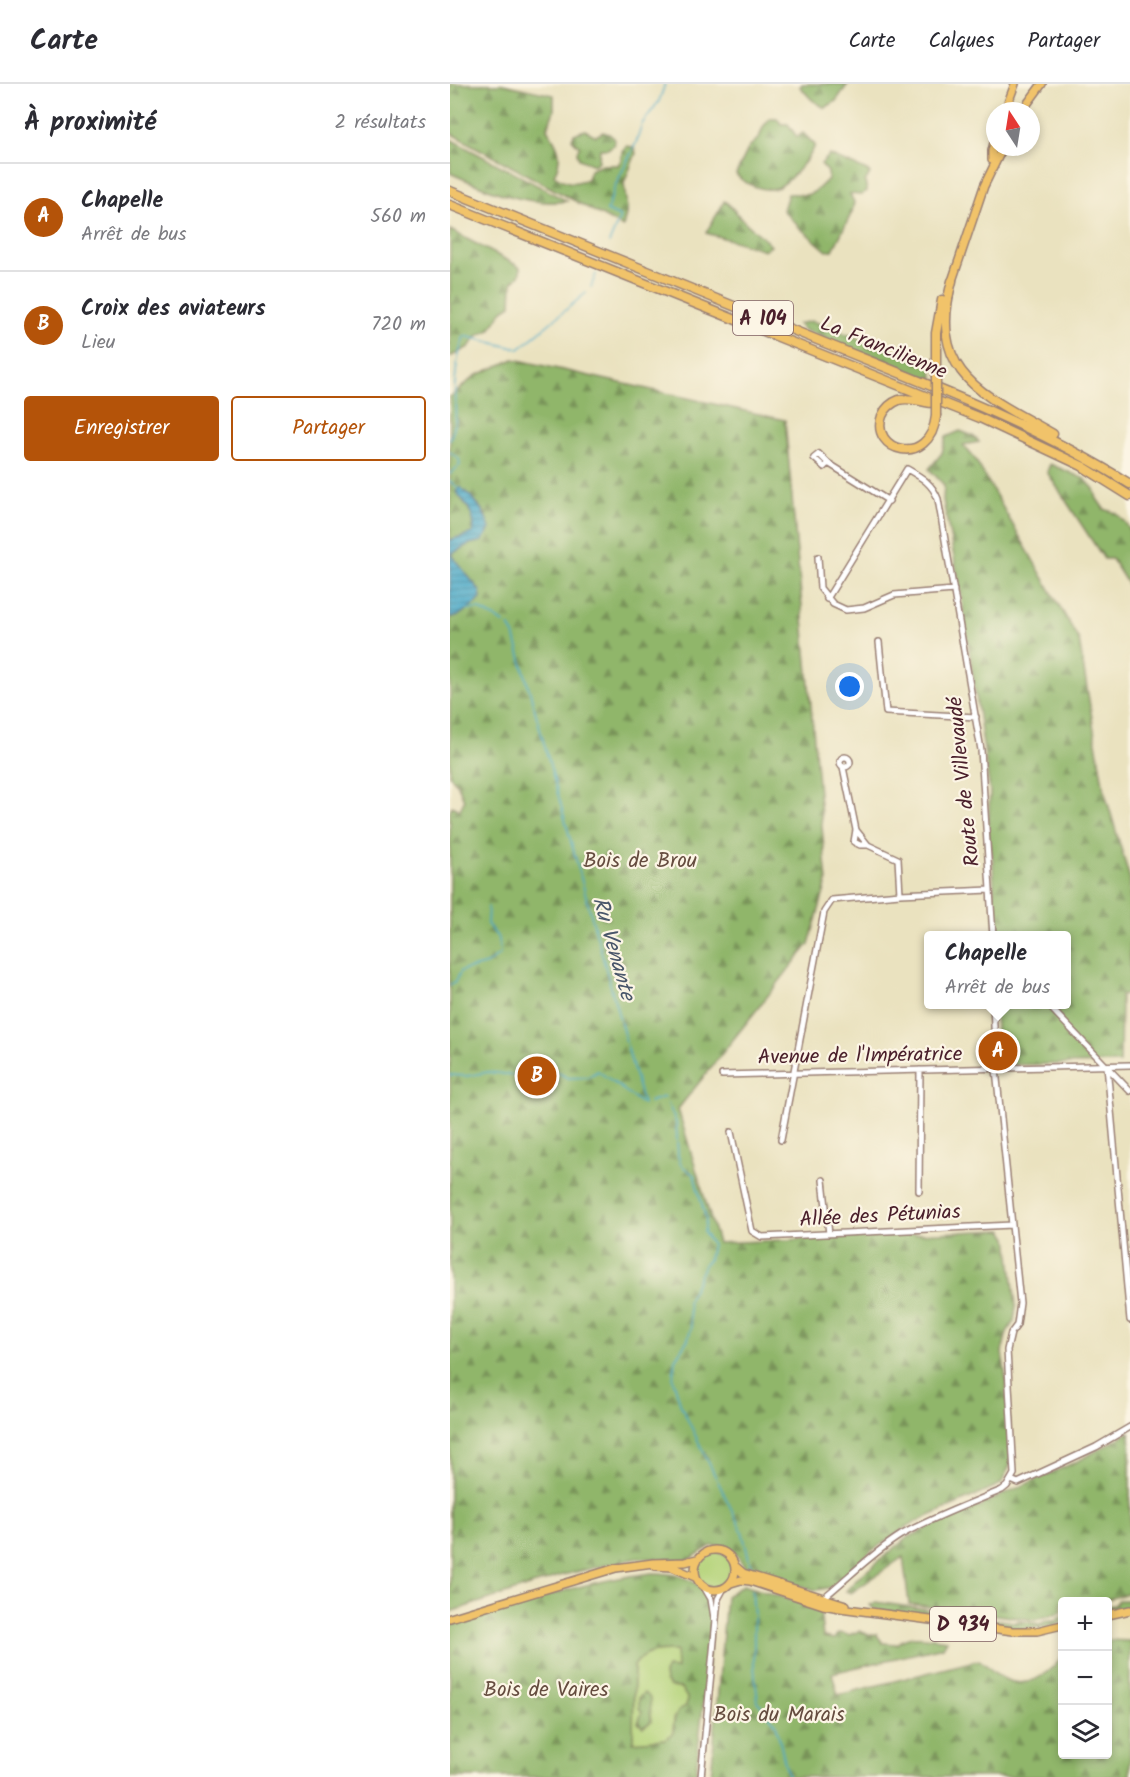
<!DOCTYPE html>
<html lang="fr">
<head>
<meta charset="utf-8">
<style>
  :root { --surface:#fff; --page:#f7f7f7; --text:#2b2b33; --muted:#7c7c81; --line:#e1e1e2; --accent:#b45309 }
  body { margin:0; font-family:Kalam,sans-serif; background:var(--page); color:var(--text) }
  .controls { position:absolute; right:18px; bottom:18px; display:grid; overflow:hidden; border-radius:6px; box-shadow:0 3px 9px #0003 }
  .controls button { width:54px; height:54px; display:grid; place-items:center; padding:0; border:0; border-bottom:2px solid var(--line); background:var(--surface); color:var(--text); font:30px sans-serif }
  .compass { position:absolute; left:536px; top:18px; width:54px; height:54px; border-radius:50%; background:var(--surface); box-shadow:0 3px 9px #0003; rotate:348deg }
  .you { position:absolute; left:400px; top:603px; width:21px; height:21px; margin:-15px; border:4px solid #fff; border-radius:50%; background:#1a73e8; box-shadow:0 0 0 9px #1a73e833 }
  .badge { display:grid; place-items:center; width:39px; height:39px; border-radius:50%; background:var(--accent); color:#fff; font-size:20px; font-weight:700 }
  .pin { position:absolute; translate:-50% -50%; border:3px solid #fff; box-shadow:0 2px 6px #0006 }
  .popup { position:absolute; left:474px; top:847px; width:147px; height:78px; box-sizing:border-box; display:grid; place-content:center; border-radius:6px; background:var(--surface); filter:drop-shadow(0 2px 4px #0005); font-size:20px; white-space:nowrap; color:var(--muted) }
  .popup b { font-size:22px; color:var(--text) }
  .popup::after { content:''; position:absolute; left:50%; top:100%; margin-left:-12px; border:12px solid transparent; border-top-color:var(--surface) }
  .list { margin:0; padding:0; list-style:none }
  h2 { display:flex; justify-content:space-between; align-items:center; height:78px; margin:0; padding:0 24px; font-size:26px }
  h2 small { font-size:20px; font-weight:400; color:var(--muted) }
  .list li { display:grid; grid-template-columns:39px 1fr auto; gap:18px; align-items:center; box-sizing:border-box; height:108px; padding:0 24px; border-top:2px solid var(--line) }
  .list b { display:block; font-size:22px; white-space:nowrap }
  .list p { margin:0; font-size:20px; white-space:nowrap; color:var(--muted) }
  .list em { font-size:20px; font-style:normal; color:var(--muted) }
  .actions { display:flex; gap:12px; padding:18px 24px }
  .actions a { flex:1; padding:14px 0; border:2px solid var(--accent); border-radius:6px; text-align:center; font-size:21px; color:var(--accent) }
  .actions .main { background:var(--accent); color:#fff }
  .icon { flex:none; width:33px; height:33px; fill:none; stroke:currentColor; stroke-width:2; stroke-linecap:round; stroke-linejoin:round }
  .map { position:relative; flex:none; width:680px; height:1693px; overflow:hidden }
  header { display:flex; align-items:center; gap:36px; box-sizing:border-box; height:84px; padding:0 30px; background:var(--surface); border-bottom:2px solid var(--line) }
  header strong { font-size:28px }
  nav { display:flex; gap:33px; margin-inline-start:auto; font-size:21px }
  main { display:flex }
  aside { flex:1; background:var(--surface) }
  .map>svg:first-child { display:block }
  .green { fill:#b6d47b; stroke:#807a53; stroke-width:1.5 }
  .forest { fill:url(#forest-firs); stroke:#6d6a4b; stroke-width:1.5; fill-rule:evenodd }
  .water { fill:url(#water-rules); stroke:#49647a; stroke-width:1.5 }
  .lines { fill:none; stroke-linecap:round; stroke-linejoin:round }
  .stream { stroke:#48a9c8; stroke-width:1.5 }
  .minor-casing { stroke:#9a8075; stroke-width:8 }
  .major-casing { stroke:#9a8075; stroke-width:10 }
  .highway-casing { stroke:#9a8075; stroke-width:11 }
  .minor { stroke:#fff; stroke-width:5 }
  .major { stroke:#f1c36a; stroke-width:7 }
  .highway { stroke:#f1c36a; stroke-width:8 }
  .highway-bridge-casing { stroke:#9a8075; stroke-width:11; stroke-linecap:butt }
  .highway-bridge { stroke:#f1c36a; stroke-width:8 }
  .labels { text-anchor:middle; stroke-width:4.5; stroke-linejoin:round; paint-order:stroke }
  .shield { fill:#fcf5e5; stroke:#7f5f63; stroke-width:1.5 }
  .shield-label { font-size:20px; font-weight:bold; fill:#4a1f2b }
  .street-label { font-size:21px; fill:#4a1f2b; stroke:#fcf5e5 }
  .park-label { font-size:21px; fill:#654c3f; stroke:#fcf5e5 }
  .water-label { font-size:22px; font-style:italic; fill:#49566a; stroke:#fcf5e5 }
</style>
</head>
<body>
<header>
<strong>Carte</strong>
<nav><a>Carte</a><a>Calques</a><a>Partager</a></nav>
</header>
<main>
<aside>
<h2>À proximité<small>2 résultats</small></h2>
<ul class="list">
<li><span class="badge">A</span><div><b>Chapelle</b><p>Arrêt de bus</p></div><em>560 m</em></li>
<li><span class="badge">B</span><div><b>Croix des aviateurs</b><p>Lieu</p></div><em>720 m</em></li>
</ul>
<div class="actions"><a class="main">Enregistrer</a><a>Partager</a></div>
</aside>
<div class="map">
<svg width="680" height="1693" viewBox="0 0 680 1693">
  <defs>
    <pattern id="forest-firs" width="22" height="20" patternUnits="userSpaceOnUse" patternTransform="scale(1.5)"><rect width="22" height="20" fill="#90b66b"/><path d="M5 1l3.5 6h-7zM16 11l3.5 6h-7z" fill="#789358"/></pattern>
    <pattern id="water-rules" width="6" height="5" patternUnits="userSpaceOnUse" patternTransform="scale(1.5)"><rect width="6" height="5" fill="#48a9c8"/><path d="M0 2.5h6" fill="none" stroke="#3e89a3"/></pattern>
  </defs>
  <rect width="100%" height="100%" fill="#fcf5e5"/>
  <filter id="ink" filterUnits="userSpaceOnUse"><feTurbulence type="fractalNoise" baseFrequency=".0167" numOctaves="2"/><feDisplacementMap in="SourceGraphic" scale="12" xChannelSelector="R" yChannelSelector="G"/><feConvolveMatrix kernelMatrix="1 2 1 2 8 2 1 2 1" color-interpolation-filters="sRGB"/></filter>
  <filter id="wash" filterUnits="userSpaceOnUse"><feTurbulence type="fractalNoise" baseFrequency=".008" numOctaves="4" result="noise"/><feDisplacementMap in="SourceGraphic" scale="24" xChannelSelector="R" yChannelSelector="G"/><feGaussianBlur stdDeviation="1.35" result="paint"/><feColorMatrix in="noise" values="0 0 0 0 0 0 0 0 0 0 0 0 0 0 0 0 0 1.4 0 .05"/><feComposite in="paint" operator="in"/></filter>
  <g filter="url(#wash)">
    <rect width="100%" height="100%" fill="#eae2bf"/>
    <path class="green" d="M247 1486a18 18 0 1 1 36 0a18 18 0 1 1-36 0Z
      M226 1567 228 1571 227 1585 214 1590 215 1597 220 1603 231 1604 238 1615 236 1622 224 1633 223 1649 217 1655 183 1658 184 1582C194 1566 209 1567 226 1567Z"/>
    <path class="forest" d="M0 0H52L104 11V27L97 45C108 61 114 72 104 91 116 99 123 101 137 95L140 86 153 81H168L171 76 172 67 176 62 183 63 186 69 174 99 177 126 173 143 0 49Z
      M352 0H398L386 17 375 24 362 16 350 3Z
      M320 34H327L331 40H338L347 53 353 49 365 61C362 72 337 101 326 104 315 108 293 100 286 90L299 63 309 54 313 43Z
      M135 46 146 52 153 48 159 50 164 54V60L158 65H150L149 77 144 81 129 75 127 68 130 62 126 60 122 55 124 50Z
      M0 55 117 117C78 123 35 105 0 89Z
      M380 71C393 78 407 81 420 89L415 98 417 107 411 111 400 110 404 118 402 128 383 166 377 167 350 144 333 126 338 110C344 109 347 110 353 111 364 111 371 102 378 95V88L371 80Z
      M274 117C285 124 286 131 295 138 304 147 313 152 321 162L315 166 256 149C262 137 269 129 274 117Z
      M0 146 70 183V190L62 199 61 221 53 226 40 246 27 252 19 263 0 273Z
      M362 237 479 281 482 285 483 294 478 295 354 246 348 240Z
      M64 275 335 336 377 798 359 860 228 1025 268 1159 553 1146 558 1154 566 1222 564 1237 557 1248 552 1268 556 1295 561 1379 551 1400 540 1405 461 1440 420 1468 382 1503 366 1506 299 1489 287 1471 272 1462H261L238 1476 187 1474 113 1491 0 1528V727L2 722 10 726 14 716 7 699 0 692V533L8 532 31 515 30 507 2 472 3 469 19 460 32 457 36 431 21 412 6 408C16 420 27 433 23 449L0 456V313L25 292Z
      M510 347 523 352 529 358 513 361 525 375 629 556 654 706 680 795V909L671 911 670 979 547 981 545 921 617 920V852L545 851 543 776 538 748 540 707 510 504 493 416 494 401 479 385 492 369 496 353Z
      M600 380 635 395 644 405 647 415 654 425 666 429 674 437 680 446V504L662 475H654L597 388Z
      M680 1348V1509L651 1517 612 1518V1528L585 1536 459 1520 453 1473 401 1509 396 1507 408 1494 457 1454 520 1424 532 1423 534 1419 630 1376Z
      M202 1489C221 1489 249 1493 257 1514 263 1533 259 1568 257 1588 253 1623 248 1658 246 1693H0V1541C67 1521 133 1497 202 1489ZM226 1567 227 1585 217 1584 214 1590 215 1597 220 1603 231 1604 238 1615 236 1622C224 1627 224 1637 223 1649L216 1655 183 1658 184 1582C194 1566 209 1567 226 1567Z
      M293 1501 370 1525 373 1553 384 1555 388 1549 399 1551 409 1547 420 1551 426 1550 433 1559 447 1560C460 1548 480 1554 497 1556L493 1563 382 1589 388 1611 529 1576C537 1581 544 1589 551 1593 575 1608 598 1591 612 1573V1670H658V1556L680 1557V1693H261L276 1512Z
      M668 1516H680V1523L658 1528V1522L665 1521Z
      M426 1518 563 1538 570 1537 590 1540 598 1536H607L609 1533 612 1532V1539L596 1543 564 1545 424 1525 420 1521Z
      M194 1609 200 1614 201 1638 193 1643 188 1639 192 1628 189 1624V1613Z"/>
    <path class="water" d="M10 403C25 415 35 427 40 445L32 457 19 460 3 469 2 472 30 507 31 515 8 532 0 533V456L23 449C27 433 16 419 6 408Z"/>
    <g class="lines">
      <path class="stream" d="M159 159 170 133 157 127 165 102 186 59 192 40 209 17 215 0
        M141 203 146 190
        M0 356C10 333 3 322 5 299 6 283 9 267 14 252L69 265 136 209
        M0 368 9 375 10 381 0 390
        M0 397 8 405
        M17 525H29L54 539
        M59 542 64 550 193 1020
        M0 901 6 897 11 887 37 880 50 870 49 855 37 840 38 823
        M0 991 17 992 38 988 62 991 103 986 118 994 138 993 148 987 191 1019
        M199 1018 214 1013 215 1014
        M218 1020 226 1038 228 1072 231 1081 244 1091 256 1135 254 1149 262 1160 259 1175 254 1181 238 1217 241 1244 238 1255 225 1275 223 1295 231 1322 292 1447 301 1483
        M302 1506 304 1533V1583L308 1618 326 1640 338 1693"/>
    </g>
  </g>
  <g filter="url(#ink)">
    <g class="lines">
      <defs>
        <path id="minor" d="M378 379 374 383 364 374 369 370 378 379 439 417
          M368 473 370 504 383 520 396 526 414 524 444 511 504 506
          M377 515 457 385C471 393 482 399 488 415L531 666 543 852
          M429 558 436 628 526 633
          M390 678a5 5 0 1 1 10 0a5 5 0 1 1-10 0Z
          M393 683 406 746 418 761 448 775 450 810
          M406 746 404 758 410 761H418
          M597 920 680 1007
          M657 982 680 1236
          M272 991 680 981
          M281 1048 302 1147 312 1153 562 1141
          M331 1056 374 828 382 816 450 810 540 806
          M373 1096 379 1150
          M469 1107 470 986
          M561 1396 568 1399 646 1363 680 1343
          M254 1503 261 1515 264 1534
          M372 1515C398 1494 422 1469 451 1451 483 1433 519 1420 552 1406L557 1402 564 1390 557 1266 561 1249 567 1241 570 1219 546 985 543 920
          M251 1693 268 1515 274 1504"/>
        <path id="major" d="M555 27 565 0
          M572 27 592 0
          M542 76V67L545 55
          M502 197 534 102 553 63
          M245 1486a20 20 0 1 1 40 0a20 20 0 1 1-40 0Z
          M205 1482 222 1483 245 1493
          M285 1482 293 1489 396 1521
          M281 1499 291 1496 300 1497 373 1521 390 1524 563 1547H587L612 1541
          M658 1531 680 1526
          M0 1534 166 1484 203 1479 235 1478 247 1475"/>
        <path id="highway" d="M0 107C125 158 250 208 375 259 479 301 584 340 680 400
          M0 121 530 334 632 382 680 412
          M502 197C477 291 533 310 603 350
          M486 292V249L492 216
          M486 332C480 385 419 367 432 332 435 325 441 319 449 316 463 312 476 321 490 319"/>
      </defs>
      <use href="#minor" class="minor-casing"/>
      <use href="#major" class="major-casing"/>
      <use href="#highway" class="highway-casing"/>
      <use href="#minor" class="minor"/>
      <use href="#major" class="major"/>
      <use href="#highway" class="highway"/>
      <defs>
        <path id="highway-bridge" d="M486 292V332"/>
      </defs>
      <use href="#highway-bridge" class="highway-bridge-casing"/>
      <use href="#highway-bridge" class="highway-bridge"/>
    </g>
  </g>
  <g class="labels">
    <g class="shield">
      <rect x="283" y="217" width="60" height="34" rx="4.5"/>
      <rect x="480" y="1523" width="66" height="34" rx="4.5"/>
    </g>
    <g class="shield-label">
      <text x="313" y="241">A 104</text>
      <text x="513" y="1547">D 934</text>
    </g>
    <g class="street-label">
      <text transform="translate(434 263) rotate(22)" y="7">La Francilienne</text>
      <text transform="translate(513 698) rotate(-96)" y="7">Route de Villevaudé</text>
      <text transform="translate(410 971) rotate(-1)" y="7">Avenue de l'Impératrice</text>
      <text transform="translate(430 1131) rotate(-3)" y="7">Allée des Pétunias</text>
    </g>
    <g class="park-label">
      <text x="190" y="783">Bois de Brou</text>
      <text x="96" y="1612">Bois de Vaires</text>
      <text x="329" y="1637">Bois du Marais</text>
    </g>
    <g class="water-label">
      <text transform="translate(165 864) rotate(74)" y="8">Ru Venante</text>
    </g>
  </g>
</svg>
<div class="controls">
<button>+</button>
<button>−</button>
<button><svg class="icon" aria-label="layers" viewBox="0 0 24 24"><path d="M12 4l9 5-9 5-9-5zM3 14l9 5 9-5"/></svg></button>
</div>
<svg class="compass" viewBox="-18 -18 36 36"><path d="M0-13l5 13h-10z" fill="#e53935"/><path d="M0 13l5-13h-10z" fill="#7c7c81"/></svg>
<div class="you"></div>
<div class="pin badge" style="left:548px;top:967px">A</div>
<div class="popup"><b>Chapelle</b>Arrêt de bus</div>
<div class="pin badge" style="left:87px;top:992px">B</div>
</div>
</main>
</body>
</html>
